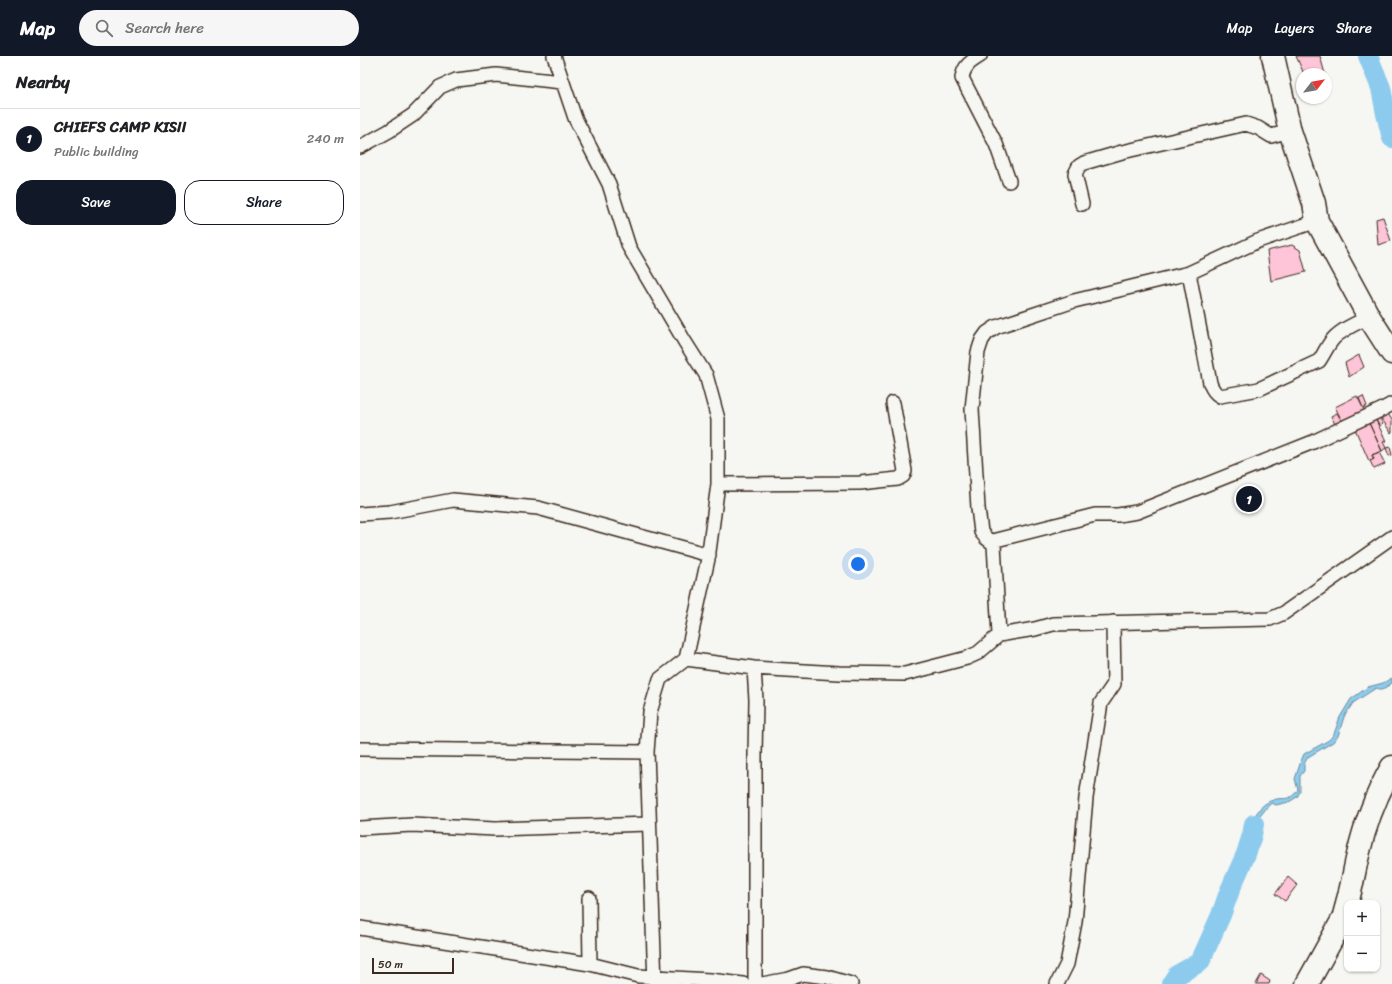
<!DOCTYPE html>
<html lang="en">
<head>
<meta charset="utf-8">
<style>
  :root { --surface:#fff; --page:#f6f6f6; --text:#202124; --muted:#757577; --line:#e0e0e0; --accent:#111827 }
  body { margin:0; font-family:Sriracha,sans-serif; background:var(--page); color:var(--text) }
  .controls { position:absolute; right:12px; bottom:12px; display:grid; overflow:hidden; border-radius:8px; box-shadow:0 1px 3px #0004 }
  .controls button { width:36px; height:36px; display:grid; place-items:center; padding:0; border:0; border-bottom:1px solid var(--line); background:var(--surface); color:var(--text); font:20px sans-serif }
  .compass { position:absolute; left:936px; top:12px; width:36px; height:36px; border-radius:50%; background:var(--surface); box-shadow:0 1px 3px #0004; rotate:59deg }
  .scale { position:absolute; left:12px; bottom:10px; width:82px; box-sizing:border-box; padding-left:4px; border:2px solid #3b2a1e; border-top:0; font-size:11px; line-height:14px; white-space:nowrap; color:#3b2a1e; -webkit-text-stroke:3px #f6f6f2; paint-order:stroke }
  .you { position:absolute; left:498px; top:508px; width:14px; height:14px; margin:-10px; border:3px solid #fff; border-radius:50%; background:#1a73e8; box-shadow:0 0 0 6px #1a73e833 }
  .badge { display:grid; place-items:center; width:26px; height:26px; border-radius:50%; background:var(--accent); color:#fff; font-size:13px; font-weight:700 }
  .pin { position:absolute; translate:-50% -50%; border:2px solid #fff; box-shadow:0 1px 4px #0006 }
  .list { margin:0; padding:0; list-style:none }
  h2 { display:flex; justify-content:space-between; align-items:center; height:52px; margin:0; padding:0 16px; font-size:17px }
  h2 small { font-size:13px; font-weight:400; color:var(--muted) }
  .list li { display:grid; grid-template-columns:26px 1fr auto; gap:12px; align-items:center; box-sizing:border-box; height:60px; padding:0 16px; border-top:1px solid var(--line) }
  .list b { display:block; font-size:15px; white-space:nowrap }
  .list p { margin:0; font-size:13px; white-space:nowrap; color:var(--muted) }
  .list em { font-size:13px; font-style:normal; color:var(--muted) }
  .actions { display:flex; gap:8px; padding:12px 16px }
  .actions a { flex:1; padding:9px 0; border:1px solid var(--accent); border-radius:16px; text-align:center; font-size:14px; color:var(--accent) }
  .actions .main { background:var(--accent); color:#fff }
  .icon { flex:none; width:22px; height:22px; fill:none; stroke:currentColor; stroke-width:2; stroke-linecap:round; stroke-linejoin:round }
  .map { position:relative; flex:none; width:1032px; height:928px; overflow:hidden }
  header { display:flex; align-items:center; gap:24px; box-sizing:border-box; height:56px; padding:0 20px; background:var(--accent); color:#fff }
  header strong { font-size:19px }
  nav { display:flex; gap:22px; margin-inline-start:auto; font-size:14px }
  .search { width:280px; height:36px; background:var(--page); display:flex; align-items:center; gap:10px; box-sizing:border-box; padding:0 14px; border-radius:22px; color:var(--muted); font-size:15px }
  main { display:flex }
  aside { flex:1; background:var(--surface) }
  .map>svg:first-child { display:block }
  .water { fill:#8ccbed; stroke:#6c8b9a }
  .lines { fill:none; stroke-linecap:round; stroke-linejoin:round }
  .river { stroke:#8ccbed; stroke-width:20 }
  .building { fill:#fec4d7; stroke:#3b2a1e }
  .street-casing { stroke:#3b2a1e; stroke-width:16 }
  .highway-casing { stroke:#3b2a1e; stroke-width:25 }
  .street { stroke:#f6f6f2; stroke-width:13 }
  .highway { stroke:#f6f6f2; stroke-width:22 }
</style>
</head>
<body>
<header>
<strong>Map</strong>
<div class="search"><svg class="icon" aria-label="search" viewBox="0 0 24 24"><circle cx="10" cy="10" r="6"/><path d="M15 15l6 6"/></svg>Search here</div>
<nav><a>Map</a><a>Layers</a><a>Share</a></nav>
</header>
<main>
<aside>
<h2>Nearby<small></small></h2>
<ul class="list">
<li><span class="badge">1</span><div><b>CHIEFS CAMP KISII</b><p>Public building</p></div><em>240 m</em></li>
</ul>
<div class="actions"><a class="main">Save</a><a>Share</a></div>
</aside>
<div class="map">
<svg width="1032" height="928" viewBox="0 0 1032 928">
  <rect width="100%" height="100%" fill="#f6f6f2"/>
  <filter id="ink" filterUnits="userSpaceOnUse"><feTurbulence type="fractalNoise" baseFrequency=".025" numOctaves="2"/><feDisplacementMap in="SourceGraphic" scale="8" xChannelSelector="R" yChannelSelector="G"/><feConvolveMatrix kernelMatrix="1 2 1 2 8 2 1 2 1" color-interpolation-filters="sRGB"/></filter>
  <g filter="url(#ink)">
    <path class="water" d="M1032 622V627C1026 631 1023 635 1016 632L993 647 984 661 978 680 973 686 948 701 944 708V715L940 720V736L937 741 929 746 916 749 912 747 909 749 896 765 894 778 887 795C888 776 893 750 913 744 924 740 928 747 938 734L935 723 941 705 944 698 969 684 974 678 980 661 991 643 1008 631 1023 627Z"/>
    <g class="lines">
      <path class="river" d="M1008 0 1021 32 1026 58 1032 82
        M811 928 817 919 840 906 861 859 870 834 886 798 892 779 894 768"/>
    </g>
    <path class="building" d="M936 0H960L965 18H944Z
      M1023 161 1031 185 1018 189 1016 163Z
      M932 189 940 194 946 216 911 225 907 195Z
      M999 299 1004 311 989 321 985 307Z
      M997 340 1004 354 990 361 991 362 983 367 975 351Z
      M1003 340 1007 350 1003 352 999 342Z
      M1027 356 1032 364V376L1031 377 1020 360Z
      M977 357 983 367 976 370 971 360Z
      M1020 362 1023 368 1019 370 1016 364Z
      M1016 364 1026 385 1023 386 1026 392 1022 395 1009 367Z
      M1009 367 1022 395 1012 399 1014 403 1009 405 995 373Z
      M1030 391 1032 399 1029 400 1026 392Z
      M1019 396 1025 408 1014 413 1010 405 1014 403 1012 399Z
      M928 821 937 829 925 845 915 838Z
      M901 919 910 925 909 928H896Z"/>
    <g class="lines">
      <defs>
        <path id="street" d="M194 0 215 62 249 128 269 191 325 286 346 319 358 363V428L348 503 326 603 300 623 290 656 287 696 295 928
          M620 0C610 6 604 10 602 22L636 88 649 125
          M0 91 29 75 53 59 80 31 96 24 136 19 202 26
          M722 148 715 118 719 110 724 107 762 96 886 68 898 72 911 80 930 75
          M829 217 850 327C852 333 854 337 860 340L899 333 959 305C964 298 967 290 973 283 982 273 997 267 1009 261
          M358 428 500 427 538 423 543 420 545 415 533 347
          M0 458 30 456 93 444 178 452 349 499
          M632 485 735 459H758L777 456 953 386 1023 353 1032 348
          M639 579 634 488 626 482 621 476 618 452 612 353 618 296 622 284 627 277 636 271 714 245 829 217 898 185 957 165
          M326 603 394 612 479 617 545 618 607 602 618 597 639 579 675 573 693 568 910 563 924 557 1032 481
          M394 612 396 644 395 699V928
          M0 693 287 696
          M0 772 52 769 135 773 289 768
          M229 842 230 908
          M0 872 230 908 278 920 350 924 383 928
          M402 928 429 923 443 918 467 921 491 928
          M697 928 707 908 715 866 726 742 741 647 754 628 753 566"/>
        <path id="highway" d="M913 0 930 75 954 147 957 165 1009 261 1032 297
          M987 847C992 831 994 815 998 799 1005 768 1016 739 1032 711
          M947 928 983 863 987 848"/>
      </defs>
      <use href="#street" class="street-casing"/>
      <use href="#highway" class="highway-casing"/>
      <use href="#street" class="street"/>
      <use href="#highway" class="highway"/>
    </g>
  </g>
</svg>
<div class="controls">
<button>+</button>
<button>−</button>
</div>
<svg class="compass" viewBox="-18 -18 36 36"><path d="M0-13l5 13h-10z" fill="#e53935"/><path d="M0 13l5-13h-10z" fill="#757577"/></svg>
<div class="scale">50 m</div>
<div class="you"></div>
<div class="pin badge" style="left:889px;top:443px">1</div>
</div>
</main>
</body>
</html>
